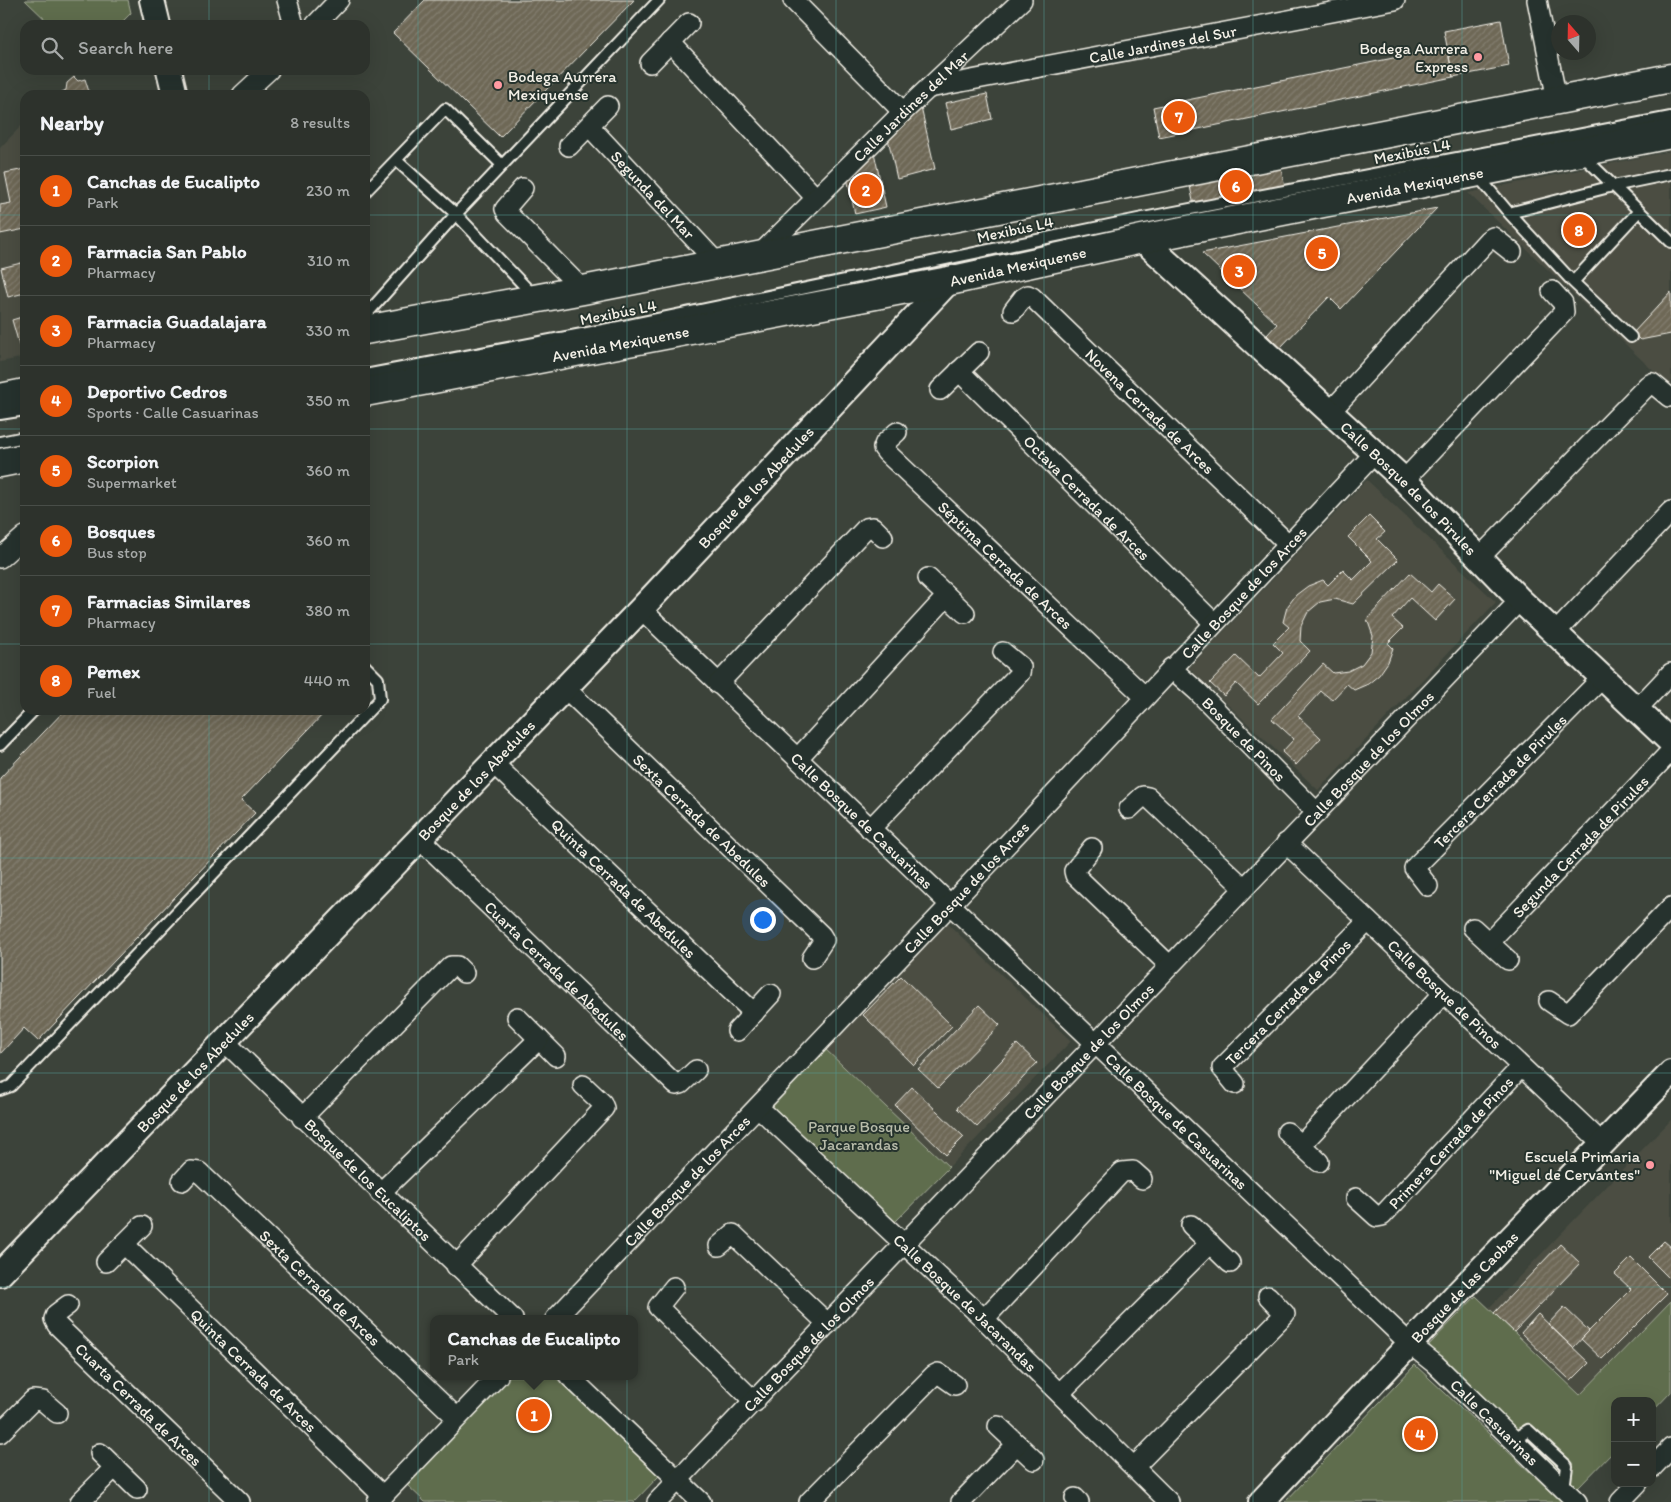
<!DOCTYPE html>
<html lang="en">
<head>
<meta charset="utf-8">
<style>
  :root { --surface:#2d322c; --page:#353a34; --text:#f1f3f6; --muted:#a7aaa9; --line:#484d48; --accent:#ea580c }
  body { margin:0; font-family:Itim,sans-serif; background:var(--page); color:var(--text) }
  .controls { position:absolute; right:15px; bottom:15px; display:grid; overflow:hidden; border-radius:10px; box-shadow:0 5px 20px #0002 }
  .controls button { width:45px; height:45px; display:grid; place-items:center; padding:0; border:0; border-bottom:1px solid var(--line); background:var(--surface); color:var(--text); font:25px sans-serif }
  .compass { position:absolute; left:1551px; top:15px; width:45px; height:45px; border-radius:50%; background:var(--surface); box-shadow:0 5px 20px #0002; rotate:340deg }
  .you { position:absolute; left:762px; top:919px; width:18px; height:18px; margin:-12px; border:4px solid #fff; border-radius:50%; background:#1a73e8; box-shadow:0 0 0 8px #1a73e833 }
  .badge { display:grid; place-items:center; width:32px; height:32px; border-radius:50%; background:var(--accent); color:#fff; font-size:16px; font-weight:700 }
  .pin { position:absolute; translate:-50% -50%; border:2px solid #fff; box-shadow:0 1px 5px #0006 }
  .popup { position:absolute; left:430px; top:1315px; width:208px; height:65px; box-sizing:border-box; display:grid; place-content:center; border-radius:10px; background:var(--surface); filter:drop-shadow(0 1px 4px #0005); font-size:16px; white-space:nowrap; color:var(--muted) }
  .popup b { font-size:19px; color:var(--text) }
  .popup::after { content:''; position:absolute; left:50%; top:100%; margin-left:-10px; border:10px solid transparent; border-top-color:var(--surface) }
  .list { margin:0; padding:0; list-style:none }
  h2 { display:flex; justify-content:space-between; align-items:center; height:65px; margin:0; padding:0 20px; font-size:21px }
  h2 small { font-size:16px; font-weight:400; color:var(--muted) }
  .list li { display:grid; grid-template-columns:32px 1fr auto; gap:15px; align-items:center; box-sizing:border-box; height:70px; padding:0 20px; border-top:1px solid var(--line) }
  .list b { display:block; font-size:19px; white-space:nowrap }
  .list p { margin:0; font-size:16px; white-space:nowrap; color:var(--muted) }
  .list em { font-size:16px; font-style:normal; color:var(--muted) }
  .icon { flex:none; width:28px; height:28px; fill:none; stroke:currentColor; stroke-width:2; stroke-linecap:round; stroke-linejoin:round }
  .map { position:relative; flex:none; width:1671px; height:1502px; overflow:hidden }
  .search { position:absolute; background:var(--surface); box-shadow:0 5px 20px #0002; left:20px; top:20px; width:350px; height:55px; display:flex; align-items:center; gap:12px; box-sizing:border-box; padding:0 18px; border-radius:15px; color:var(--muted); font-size:19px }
  .panel { position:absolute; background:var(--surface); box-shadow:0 5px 20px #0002; left:20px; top:90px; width:350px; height:625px; border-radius:15px }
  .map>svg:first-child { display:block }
  .built { fill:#4b4e43 }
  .green { fill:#5e6d4e; stroke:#a9af9b }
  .building { fill:url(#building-hatch); stroke:#f4f1e8 }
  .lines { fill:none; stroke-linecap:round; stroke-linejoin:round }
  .service-casing { stroke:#f4f1e8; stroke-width:14 }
  .minor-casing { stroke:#f4f1e8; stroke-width:22 }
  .tertiary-casing { stroke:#f4f1e8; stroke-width:28 }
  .secondary-casing { stroke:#f4f1e8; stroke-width:31 }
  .service { stroke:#26332d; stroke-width:10 }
  .minor { stroke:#26332d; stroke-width:19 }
  .tertiary { stroke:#26332d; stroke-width:24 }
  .secondary { stroke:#26332d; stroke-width:28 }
  .grid { fill:none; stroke:#549b93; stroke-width:1; stroke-opacity:0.55 }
  .poi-dot { fill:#ff9aa2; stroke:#26332d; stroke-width:2 }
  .labels { text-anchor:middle; stroke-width:4; stroke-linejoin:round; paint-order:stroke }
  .street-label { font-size:16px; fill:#f4f1e8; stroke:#26332d }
  .poi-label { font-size:16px; fill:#f4f1e8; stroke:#26332d; text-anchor:end }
  .park-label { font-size:16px; fill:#b8bcaa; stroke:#26332d }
</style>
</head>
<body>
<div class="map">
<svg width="1671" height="1502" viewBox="0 0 1671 1502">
  <defs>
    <pattern id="building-hatch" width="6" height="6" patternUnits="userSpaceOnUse" patternTransform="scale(1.25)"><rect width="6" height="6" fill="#6e6857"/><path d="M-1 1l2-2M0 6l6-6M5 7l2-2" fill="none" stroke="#837e6f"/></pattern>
  </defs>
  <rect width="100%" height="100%" fill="#3c433a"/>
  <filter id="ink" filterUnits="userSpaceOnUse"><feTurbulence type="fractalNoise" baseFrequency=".02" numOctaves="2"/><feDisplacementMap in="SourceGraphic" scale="10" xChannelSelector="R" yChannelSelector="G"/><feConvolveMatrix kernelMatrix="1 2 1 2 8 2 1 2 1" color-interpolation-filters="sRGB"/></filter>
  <g filter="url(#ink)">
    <path class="built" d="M25 122V357L0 362V148Z
      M1671 151V388L1468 193Z
      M1367 480 1496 602 1318 790 1189 668Z
      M945 921 1071 1041 949 1167 823 1047Z
      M1671 1120V1301L1580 1395 1489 1308Z"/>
    <path class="green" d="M25 0H128L131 13 119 25H51Z
      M823 1047 949 1167 894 1223 769 1103Z
      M1476 1296 1580 1395 1671 1301V1392L1652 1412V1401H1615V1450L1578 1488 1429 1345Z
      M1415 1365 1562 1502H1285Z
      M510 1376H554L659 1476 634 1502H425L406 1484Z"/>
    <path class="building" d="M425 0H634L500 137 393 33Z
      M1501 20 1509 66 1453 77 1444 31Z
      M1447 47 1453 77 1159 137 1153 107Z
      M74 77 78 81 85 79 90 95H56L66 90 67 83Z
      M987 94 992 119 951 129 945 103Z
      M920 103 935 169 897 179 887 134Z
      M873 148 886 207 855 214 846 173Z
      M1281 168 1285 187 1194 206 1190 186Z
      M25 169V229L0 234V205L11 203 5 173Z
      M1437 208 1341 309 1329 297 1280 348 1267 335 1277 324 1202 253Z
      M1576 217 1593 231 1581 244 1565 230Z
      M25 262V293L8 297 1 268Z
      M1671 292V334L1640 340 1633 333Z
      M25 316V347L20 348 12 320Z
      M1369 516 1385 532 1377 539 1398 560 1353 604 1335 599 1320 602 1308 612 1301 626 1300 641 1310 651 1258 704 1236 683 1224 696 1210 683 1236 656 1259 678 1283 653 1273 643 1289 627 1283 622 1287 607 1296 595 1308 586 1323 580 1328 585 1343 570 1353 580 1372 561 1348 537Z
      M1410 573 1431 592 1438 584 1455 599 1435 621 1410 598 1392 618 1403 628 1388 643 1393 648 1388 662 1379 675 1368 684 1354 690 1347 684 1332 700 1321 691 1298 716 1321 738 1296 765 1282 752 1294 739 1272 719 1323 664 1333 673 1348 671 1362 664 1371 652 1373 636 1367 619Z
      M65 710H327L241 800 255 813 38 1041 24 1028 0 1054V778Z
      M901 976 952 1026 914 1065 863 1015Z
      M979 1005 1000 1025 938 1088 918 1069Z
      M1017 1044 1037 1063 977 1127 957 1108Z
      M912 1087 964 1137 946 1155 895 1105Z
      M1664 1241 1671 1247V1280L1648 1257Z
      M1560 1244 1580 1263 1514 1332 1494 1313Z
      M1631 1258 1667 1294 1602 1359 1581 1339 1631 1289 1615 1274Z
      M1564 1307 1589 1331 1573 1348 1548 1324Z
      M1538 1314 1589 1363 1571 1381 1521 1333Z"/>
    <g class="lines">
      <defs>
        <path id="service" d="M1582 155 1671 242
          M396 160 456 214 534 296
          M1477 175 1509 213 1613 186 1671 174
          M365 192 445 109 502 165
          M1509 213 1573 282 1639 211
          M1573 282 1631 337
          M365 316 456 214 659 0
          M365 375 619 327 1138 219 1671 117
          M0 414 25 410
          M0 442 25 437
          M0 745 34 710
          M0 1090 11 1086 380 699 378 679 365 666
          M1512 1440 1528 1430 1567 1466 1564 1489"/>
        <g id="minor">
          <path d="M287 0 294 25"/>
          <path d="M793 0 903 112"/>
          <path d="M1537 0 1557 100"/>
          <path d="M315 25 339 0"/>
          <path d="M670 42 816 198"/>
          <path d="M650 63 689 23"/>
          <path id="s1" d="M929 88 1395 0"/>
          <path d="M242 95 269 70"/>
          <path id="s2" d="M589 126 718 264"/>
          <path d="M569 146 608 106"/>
          <path d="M523 188 505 209 507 213 583 290"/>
          <path id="s3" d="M758 256 903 112 1022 0"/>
          <path id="s4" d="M1013 311 1023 298 1028 295 1032 297 1288 544"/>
          <path id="s5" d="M959 371 1214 623"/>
          <path d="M940 390 979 352"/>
          <path d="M1330 412 1488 240 1493 237 1512 252"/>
          <path id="s6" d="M897 432 885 443 883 448 886 452 1144 696"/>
          <path d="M1404 480 1564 312 1563 303 1552 291"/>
          <path d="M1480 557 1648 385 1652 383 1669 397"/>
          <path d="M0 558 25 536"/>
          <path d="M928 578 965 613"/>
          <path id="s7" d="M641 609 1410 1344 1435 1364 1577 1502"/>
          <path d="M1555 633 1671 511"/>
          <path id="s8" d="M1171 668 1198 692 1317 813"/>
          <path d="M718 684 866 528 873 527 883 537"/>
          <path id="s9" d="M564 687 821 935 824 940 812 958"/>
          <path d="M1637 709 1671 673"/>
          <path d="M798 758 947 596"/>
          <path id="s10" d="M493 763 754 1013"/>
          <path d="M1129 809 1143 796 1148 797 1243 887"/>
          <path d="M870 829 1020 673 1021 667 1003 652"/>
          <path id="s11" d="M420 839 676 1085 681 1084 696 1070"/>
          <path id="s12" d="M1286 843 1603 1144"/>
          <path d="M1092 848 1074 871 1075 875 1169 965"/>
          <path id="s13" d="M1428 886 1414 868 1603 677"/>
          <path d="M1473 928 1508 960"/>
          <path id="s14" d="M1489 942 1671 751"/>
          <path d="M1549 1001 1568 1014 1671 907"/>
          <path d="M517 1017 556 1056"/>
          <path d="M737 1031 771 994"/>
          <path id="s15" d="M224 1041 513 1319"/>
          <path id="s16" d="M1235 1084 1222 1068 1368 921"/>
          <path id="s17" d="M758 1107 984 1319 1169 1502"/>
          <path d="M302 1118 451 966H457L464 973"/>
          <path d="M1287 1132 1319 1162"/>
          <path d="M1301 1145 1444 993"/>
          <path id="s18" d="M182 1181 191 1171 199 1172 457 1418"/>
          <path d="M380 1193 539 1039"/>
          <path id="s19" d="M1356 1198 1377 1217 1382 1216 1521 1067"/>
          <path d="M1191 1225 1230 1263"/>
          <path id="s20" d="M124 1244 383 1496"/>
          <path d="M719 1246 733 1234 828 1324"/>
          <path d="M106 1262 142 1226"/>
          <path d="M456 1266 604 1108 602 1103 583 1085"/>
          <path d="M674 1287 658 1307 755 1402"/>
          <path id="s21" d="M68 1305 56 1314 54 1319 57 1325 240 1502"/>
          <path id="s22" d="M555 1319 950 905 1374 454"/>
          <path d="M984 1319 1122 1172 1133 1171 1142 1179"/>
          <path d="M569 1376 701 1502"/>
          <path d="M1060 1393 1210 1243"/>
          <path d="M998 1426 1034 1460"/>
          <path d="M0 1433 33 1400 43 1401 57 1413"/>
          <path d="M100 1453 137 1489"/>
          <path d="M1135 1466 1282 1317 1285 1314 1268 1296"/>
          <path d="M1652 1468 1671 1448"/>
          <path d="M1075 1498 1079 1502"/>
          <path d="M80 1502 115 1467"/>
          <path d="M377 1502 498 1376"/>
          <path id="s23" d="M657 1502 1520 600"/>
          <path d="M809 1502 934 1375 938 1373 955 1385"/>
          <path d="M961 1502 1017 1444"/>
          <path d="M1620 1502 1638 1483"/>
        </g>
        <g id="tertiary">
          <path d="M152 0 158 25"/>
          <path d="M169 70 175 95"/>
          <path id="s24" d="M1142 239 1404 480 1520 600 1671 742"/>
          <path id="s25" d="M0 1274 641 609 949 281"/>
          <path id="s26" d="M1261 1502 1455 1296 1671 1073"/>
        </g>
        <g id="secondary">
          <path d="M365 330 583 290 1671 78"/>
          <path id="s27" d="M365 392 949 281 1142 239 1671 134"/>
          <path d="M0 398 25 393"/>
          <path d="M0 463 25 458"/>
        </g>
      </defs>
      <use href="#service" class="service-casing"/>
      <use href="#minor" class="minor-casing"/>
      <use href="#tertiary" class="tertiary-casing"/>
      <use href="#secondary" class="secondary-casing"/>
      <use href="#service" class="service"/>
      <use href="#minor" class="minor"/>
      <use href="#tertiary" class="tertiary"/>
      <use href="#secondary" class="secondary"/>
    </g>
  </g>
  <path class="grid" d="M209 0V25M418 0V1502M627 0V1502M836 0V1502M1044 0V1502M1253 0V1502M1462 0V1502M209 70V95M0 215H25M365 215H1671M0 429H25M365 429H1671M0 644H25M365 644H1671M209 710V1502M0 858H1671M0 1073H1671M0 1287H1671"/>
  <g class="poi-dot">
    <circle cx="1478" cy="57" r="5"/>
    <circle cx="498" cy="85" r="5"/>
    <circle cx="1650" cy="1165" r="5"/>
  </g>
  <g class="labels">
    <g class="street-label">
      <text dy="6" stroke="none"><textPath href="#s1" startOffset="238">Calle Jardines del Sur</textPath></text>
      <text dy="6" stroke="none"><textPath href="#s3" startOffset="214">Calle Jardines del Mar</textPath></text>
      <text transform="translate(1412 151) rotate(-11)" y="6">Mexibús L4</text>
      <text dy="6" stroke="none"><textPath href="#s27" startOffset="1070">Avenida Mexiquense</textPath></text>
      <text dy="6" stroke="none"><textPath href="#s2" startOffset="94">Segunda del Mar</textPath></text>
      <text transform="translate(1015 229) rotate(-12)" y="6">Mexibús L4</text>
      <text dy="6" stroke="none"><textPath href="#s27" startOffset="665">Avenida Mexiquense</textPath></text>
      <text transform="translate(618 312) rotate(-11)" y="6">Mexibús L4</text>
      <text dy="6" stroke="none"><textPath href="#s27" startOffset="260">Avenida Mexiquense</textPath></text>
      <text dy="6" stroke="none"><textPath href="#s4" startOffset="191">Novena Cerrada de Arces</textPath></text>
      <text dy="6" stroke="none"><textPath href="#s25" startOffset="1091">Bosque de los Abedules</textPath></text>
      <text dy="6" stroke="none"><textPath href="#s24" startOffset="365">Calle Bosque de los Pirules</textPath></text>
      <text dy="6" stroke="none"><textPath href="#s5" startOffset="180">Octava Cerrada de Arces</textPath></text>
      <text dy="6" stroke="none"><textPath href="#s6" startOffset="191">Séptima Cerrada de Arces</textPath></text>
      <text dy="6" stroke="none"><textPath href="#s22" startOffset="1001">Calle Bosque de los Arces</textPath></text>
      <text dy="6" stroke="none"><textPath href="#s8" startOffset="102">Bosque de Pinos</textPath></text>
      <text dy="6" stroke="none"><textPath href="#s23" startOffset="1029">Calle Bosque de los Olmos</textPath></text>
      <text dy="6" stroke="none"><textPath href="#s25" startOffset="686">Bosque de los Abedules</textPath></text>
      <text dy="6" stroke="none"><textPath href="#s13" startOffset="145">Tercera Cerrada de Pirules</textPath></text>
      <text dy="6" stroke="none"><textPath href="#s9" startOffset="192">Sexta Cerrada de Abedules</textPath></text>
      <text dy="6" stroke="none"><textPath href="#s7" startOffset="306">Calle Bosque de Casuarinas</textPath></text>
      <text dy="6" stroke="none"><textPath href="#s14" startOffset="132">Segunda Cerrada de Pirules</textPath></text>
      <text dy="6" stroke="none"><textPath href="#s10" startOffset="181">Quinta Cerrada de Abedules</textPath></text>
      <text dy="6" stroke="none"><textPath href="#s22" startOffset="596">Calle Bosque de los Arces</textPath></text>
      <text dy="6" stroke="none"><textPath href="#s11" startOffset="190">Cuarta Cerrada de Abedules</textPath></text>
      <text dy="6" stroke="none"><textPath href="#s12" startOffset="219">Calle Bosque de Pinos</textPath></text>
      <text dy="6" stroke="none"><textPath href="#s16" startOffset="114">Tercera Cerrada de Pinos</textPath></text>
      <text dy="6" stroke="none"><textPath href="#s23" startOffset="624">Calle Bosque de los Olmos</textPath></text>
      <text dy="6" stroke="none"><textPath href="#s25" startOffset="281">Bosque de los Abedules</textPath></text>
      <text dy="6" stroke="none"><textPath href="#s7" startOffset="741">Calle Bosque de Casuarinas</textPath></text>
      <text dy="6" stroke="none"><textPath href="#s19" startOffset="134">Primera Cerrada de Pinos</textPath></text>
      <text dy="6" stroke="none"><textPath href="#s15" startOffset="200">Bosque de los Eucaliptos</textPath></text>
      <text dy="6" stroke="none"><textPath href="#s22" startOffset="191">Calle Bosque de los Arces</textPath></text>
      <text dy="6" stroke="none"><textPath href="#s18" startOffset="189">Sexta Cerrada de Arces</textPath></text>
      <text dy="6" stroke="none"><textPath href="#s26" startOffset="296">Bosque de las Caobas</textPath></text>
      <text dy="6" stroke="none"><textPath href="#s17" startOffset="285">Calle Bosque de Jacarandas</textPath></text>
      <text dy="6" stroke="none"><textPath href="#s23" startOffset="219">Calle Bosque de los Olmos</textPath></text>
      <text dy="6" stroke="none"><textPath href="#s20" startOffset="181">Quinta Cerrada de Arces</textPath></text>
      <text dy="6" stroke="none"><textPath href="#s21" startOffset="141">Cuarta Cerrada de Arces</textPath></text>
      <text dy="6" stroke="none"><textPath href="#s7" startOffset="1179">Calle Casuarinas</textPath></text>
    </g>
    <g class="poi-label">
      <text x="1468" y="54">Bodega Aurrera<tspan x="1468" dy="18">Express</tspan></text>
      <text x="508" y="82" text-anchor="start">Bodega Aurrera<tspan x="508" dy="18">Mexiquense</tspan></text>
      <text x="1640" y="1162">Escuela Primaria<tspan x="1640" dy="18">"Miguel de Cervantes"</tspan></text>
    </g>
    <g class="park-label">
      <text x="859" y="1132">Parque Bosque<tspan x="859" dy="18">Jacarandas</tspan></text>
    </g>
  </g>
</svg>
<div class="controls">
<button>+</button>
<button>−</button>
</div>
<svg class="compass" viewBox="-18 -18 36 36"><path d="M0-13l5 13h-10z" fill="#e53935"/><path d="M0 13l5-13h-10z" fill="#a7aaa9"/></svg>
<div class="you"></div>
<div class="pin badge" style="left:534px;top:1415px">1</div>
<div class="popup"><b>Canchas de Eucalipto</b>Park</div>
<div class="pin badge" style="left:866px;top:190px">2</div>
<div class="pin badge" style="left:1239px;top:271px">3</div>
<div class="pin badge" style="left:1420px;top:1434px">4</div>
<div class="pin badge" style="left:1322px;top:253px">5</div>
<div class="pin badge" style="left:1236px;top:186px">6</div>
<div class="pin badge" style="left:1179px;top:117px">7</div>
<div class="pin badge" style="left:1579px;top:230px">8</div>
<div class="search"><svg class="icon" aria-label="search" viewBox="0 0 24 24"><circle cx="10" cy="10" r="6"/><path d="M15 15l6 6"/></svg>Search here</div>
<section class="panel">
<h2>Nearby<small>8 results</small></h2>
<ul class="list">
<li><span class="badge">1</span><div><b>Canchas de Eucalipto</b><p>Park</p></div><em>230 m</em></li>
<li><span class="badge">2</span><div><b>Farmacia San Pablo</b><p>Pharmacy</p></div><em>310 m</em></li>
<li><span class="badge">3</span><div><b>Farmacia Guadalajara</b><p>Pharmacy</p></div><em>330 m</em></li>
<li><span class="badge">4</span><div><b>Deportivo Cedros</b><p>Sports · Calle Casuarinas</p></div><em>350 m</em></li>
<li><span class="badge">5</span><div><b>Scorpion</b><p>Supermarket</p></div><em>360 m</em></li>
<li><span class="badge">6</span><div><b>Bosques</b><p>Bus stop</p></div><em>360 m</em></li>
<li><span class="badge">7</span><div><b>Farmacias Similares</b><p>Pharmacy</p></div><em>380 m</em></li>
<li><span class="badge">8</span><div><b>Pemex</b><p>Fuel</p></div><em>440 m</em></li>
</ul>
</section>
</div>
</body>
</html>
